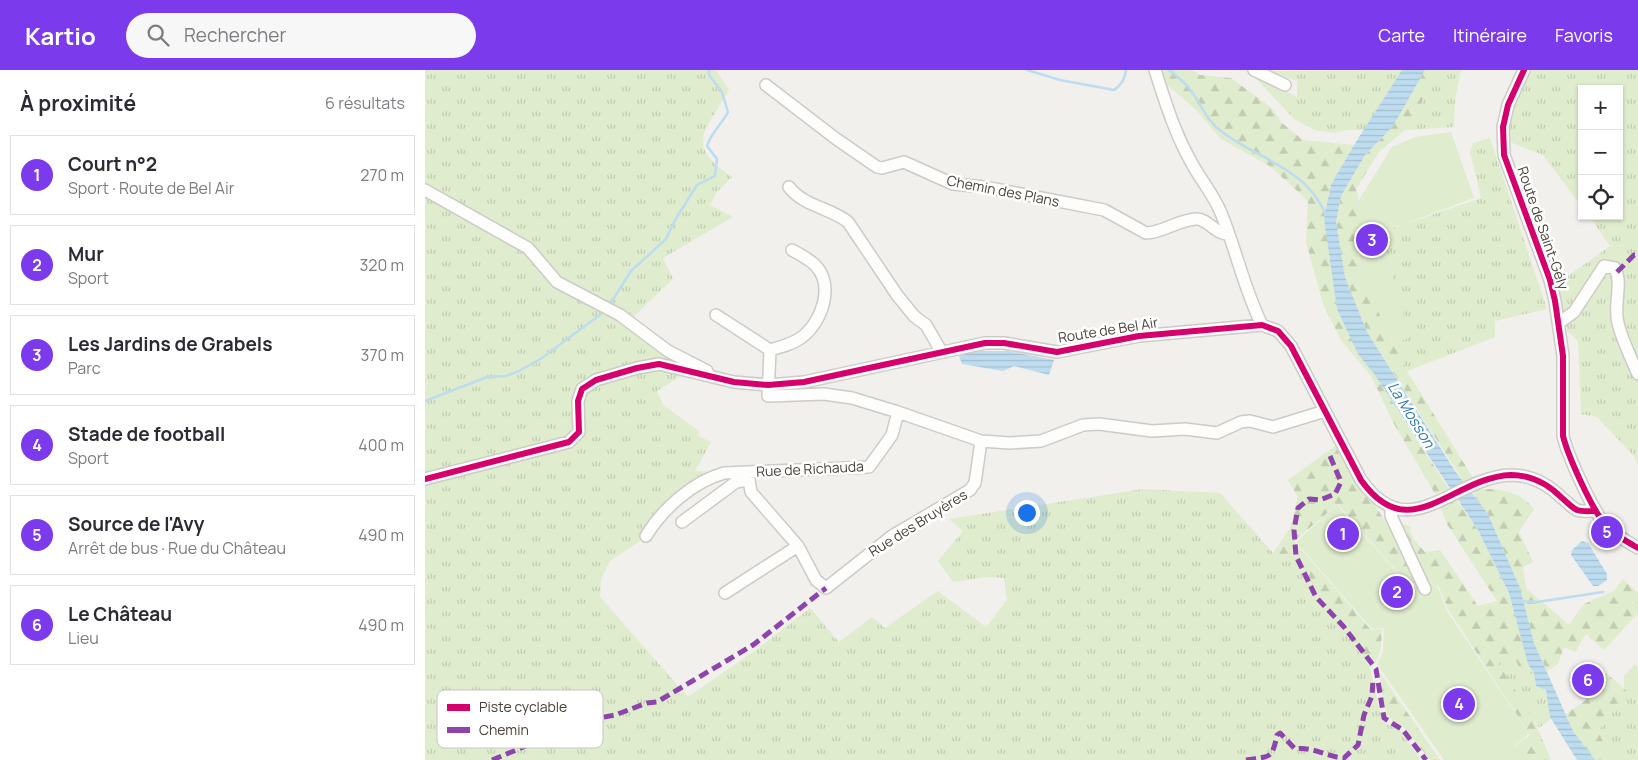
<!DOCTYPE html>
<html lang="fr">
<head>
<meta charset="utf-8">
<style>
  :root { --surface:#fff; --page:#f7f7f7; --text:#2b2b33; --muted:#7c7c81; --line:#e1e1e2; --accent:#7c3aed }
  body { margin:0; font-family:Manrope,sans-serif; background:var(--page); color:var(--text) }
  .controls { position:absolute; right:15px; top:15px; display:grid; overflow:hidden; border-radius:0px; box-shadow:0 1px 4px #0004 }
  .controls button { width:45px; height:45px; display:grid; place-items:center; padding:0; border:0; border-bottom:1px solid var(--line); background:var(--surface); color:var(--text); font:25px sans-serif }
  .you { position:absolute; left:601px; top:442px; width:18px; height:18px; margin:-12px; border:4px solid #fff; border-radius:50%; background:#1a73e8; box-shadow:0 0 0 8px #1a73e833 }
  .badge { display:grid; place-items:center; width:32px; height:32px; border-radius:50%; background:var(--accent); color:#fff; font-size:16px; font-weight:700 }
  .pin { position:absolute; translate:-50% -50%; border:2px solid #fff; box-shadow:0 1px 5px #0006 }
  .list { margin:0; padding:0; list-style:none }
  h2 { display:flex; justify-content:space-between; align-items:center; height:65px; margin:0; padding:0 20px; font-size:21px }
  h2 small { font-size:16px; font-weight:400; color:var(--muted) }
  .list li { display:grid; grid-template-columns:32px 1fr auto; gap:15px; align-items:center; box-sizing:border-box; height:80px; margin:0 10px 10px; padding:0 10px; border:1px solid var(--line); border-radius:0px }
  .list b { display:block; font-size:19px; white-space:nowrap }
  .list p { margin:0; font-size:16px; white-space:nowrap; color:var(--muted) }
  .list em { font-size:16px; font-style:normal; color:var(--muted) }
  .icon { flex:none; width:28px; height:28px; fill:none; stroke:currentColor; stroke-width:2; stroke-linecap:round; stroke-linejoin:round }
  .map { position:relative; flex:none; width:1213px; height:690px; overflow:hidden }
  header { display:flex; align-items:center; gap:30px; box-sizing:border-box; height:70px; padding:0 25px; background:var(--accent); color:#fff }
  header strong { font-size:24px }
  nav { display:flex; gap:28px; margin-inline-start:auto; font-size:18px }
  .search { width:350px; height:45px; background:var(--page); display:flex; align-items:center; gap:12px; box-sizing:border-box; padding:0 18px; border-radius:28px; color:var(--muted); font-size:19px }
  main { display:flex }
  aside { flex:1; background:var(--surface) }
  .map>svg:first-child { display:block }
  .grass { fill:url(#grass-tufts) }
  .forest { fill:url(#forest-firs) }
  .green { fill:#dfeccd }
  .water { fill:url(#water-rules) }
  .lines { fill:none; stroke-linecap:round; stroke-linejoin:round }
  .stream { stroke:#bddcef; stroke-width:2.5 }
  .minor-casing { stroke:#cdcbc7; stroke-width:14 }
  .minor { stroke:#fdfdfc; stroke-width:11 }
  .quiet { stroke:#8e44ad; stroke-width:5; stroke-dasharray:10 5; stroke-linecap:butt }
  .cycleway-casing { stroke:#fff; stroke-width:9 }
  .cycleway { stroke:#d6006c; stroke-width:6 }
  .labels { text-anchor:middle; stroke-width:5; stroke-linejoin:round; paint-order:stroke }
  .street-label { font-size:14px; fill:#484137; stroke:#fff }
  .water-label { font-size:15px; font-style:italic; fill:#2f7aac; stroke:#fff }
  .key { fill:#fff; stroke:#c8c6c3; stroke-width:1 }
  .key-label { font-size:14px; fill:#484137 }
</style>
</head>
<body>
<header>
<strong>Kartio</strong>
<div class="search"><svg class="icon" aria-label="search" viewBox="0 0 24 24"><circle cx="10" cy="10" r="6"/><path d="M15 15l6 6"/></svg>Rechercher</div>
<nav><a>Carte</a><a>Itinéraire</a><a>Favoris</a></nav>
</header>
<main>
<aside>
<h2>À proximité<small>6 résultats</small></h2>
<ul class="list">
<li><span class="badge">1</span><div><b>Court n°2</b><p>Sport · Route de Bel Air</p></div><em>270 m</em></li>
<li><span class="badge">2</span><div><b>Mur</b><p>Sport</p></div><em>320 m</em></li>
<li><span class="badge">3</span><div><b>Les Jardins de Grabels</b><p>Parc</p></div><em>370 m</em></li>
<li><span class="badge">4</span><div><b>Stade de football</b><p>Sport</p></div><em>400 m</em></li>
<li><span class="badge">5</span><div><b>Source de l'Avy</b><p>Arrêt de bus · Rue du Château</p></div><em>490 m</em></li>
<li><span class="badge">6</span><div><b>Le Château</b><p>Lieu</p></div><em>490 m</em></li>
</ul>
</aside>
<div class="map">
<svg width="1213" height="690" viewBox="0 0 1213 690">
  <defs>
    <pattern id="grass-tufts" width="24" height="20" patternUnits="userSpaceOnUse" patternTransform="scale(1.25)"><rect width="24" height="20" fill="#dfeccd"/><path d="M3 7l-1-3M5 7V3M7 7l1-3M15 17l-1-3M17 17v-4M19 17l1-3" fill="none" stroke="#c1ccb1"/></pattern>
    <pattern id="forest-firs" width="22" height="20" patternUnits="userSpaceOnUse" patternTransform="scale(1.25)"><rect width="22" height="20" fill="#dfeccd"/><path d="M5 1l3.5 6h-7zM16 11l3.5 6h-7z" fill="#c1ccb1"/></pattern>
    <pattern id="water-rules" width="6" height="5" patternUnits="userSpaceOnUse" patternTransform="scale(1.25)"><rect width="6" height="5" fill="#bddcef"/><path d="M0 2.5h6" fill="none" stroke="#a4bece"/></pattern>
  </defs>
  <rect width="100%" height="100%" fill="#f1f0ec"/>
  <path class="grass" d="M0 0H291L304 20C281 61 258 74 307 107L292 122 285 135 308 147 238 188 248 209 206 249 237 272 271 288 259 304 232 321 238 335 274 361 273 366 286 372 270 401 289 402 228 450 215 471 185 491 176 509 175 527 263 627 331 580 385 538 414 572 447 547 460 558 513 521 561 557 582 530 579 508 562 507 528 512 513 491 538 461 524 449 718 419 795 423 848 483 872 493 945 598 957 651 976 661 996 690H0Z
    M1036 0 1030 30 1029 57 980 60H923L908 63 890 60 869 49 827 4 872 27V11L844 1Z
    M1106 0H1213V395L1208 385 1172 347 1156 344 1153 271 1142 261 1132 214 1185 176 1164 146H1194V19H1157V137L1118 85 1082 71 1083 49Z
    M1065 68 1122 239 1070 251V267L982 301 969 274 984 267 959 178 965 159 1056 128 1045 82 1048 73Z
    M1088 585 1098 605 1109 603 1111 616 1121 620 1126 649 1114 658 1070 590Z
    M1202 621 1213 628V690H1187L1173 661Z"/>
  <path class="forest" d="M736 0H767L775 5 806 8 848 39 857 53 878 70 929 75 906 115 899 148 933 284 949 304 1024 419 1010 424 969 354 946 306 916 270 898 234 881 172 883 131 846 97 796 69 770 39 742 15Z
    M1000 0H1015L980 60 954 82 931 119 934 130 931 162 937 208 982 301 1050 411 1041 415 942 262 920 207 911 153 916 126 940 85 968 56Z
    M910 376 937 423 950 435 964 458 972 451 986 457 985 462 990 471 1000 482 1015 480 1053 536 1072 531 1022 454 1014 434 1030 428 1053 460 1084 523 1103 593 1109 603 1098 605 1088 585 1071 590 1108 648 1126 690H1069L1105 665 1023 539 1014 517 999 508 984 515 913 434 869 471 946 560 957 559C956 574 957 588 945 598L872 493 848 483 865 458 873 427 863 410Z
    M1055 419C1077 419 1095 421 1109 439L1094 462 1108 492 1098 497 1101 518 1144 555 1159 534 1189 521 1198 509 1213 523V543L1179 580 1161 564 1150 582 1139 577 1133 594 1122 601 1109 573 1095 518 1063 444 1047 422Z
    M954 601 960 610 1015 690H1005L980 658 961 646Z
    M1181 603 1202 621 1173 661 1187 690H1170L1148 661 1141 644 1161 630Z"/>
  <path class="green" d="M1026 62 1049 128 965 159 959 178 985 267 969 274 937 208 931 162 934 130 967 77 990 67Z
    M912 435 984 516 994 517 1004 512 1013 518 1022 541 1104 664 1089 675 1099 690H1019L952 594 958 582 959 558 947 559 871 472Z
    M1210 594 1213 597V628L1199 619V606Z"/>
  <path class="water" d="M977 0H1000L968 56 940 85 916 126 911 152 920 207 942 262 1030 401 1063 444 1095 518 1109 573 1148 661 1170 690H1152L1125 647 1121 620 1111 616 1109 603 1103 594 1084 523 1053 460 949 304 933 284 912 239 899 148 906 115 929 75Z
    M550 281H583L629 290 624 305 589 296 578 301 537 294 534 286Z
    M1157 471 1163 473 1182 504V510L1173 516H1168L1146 485 1147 480Z"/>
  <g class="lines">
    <path class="stream" d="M602 0 635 10 689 20C697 15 700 9 701 0
      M744 0C751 6 758 11 764 18 775 32 781 50 796 61 833 90 881 97 901 145
      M184 236 206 201 241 169 250 150 272 115 290 106 292 89 282 76C286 63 297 54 303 42L297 22 284 5V0
      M0 331 62 307 81 306 94 301 117 288 176 244
      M1095 531 1112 532 1178 522"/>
    <defs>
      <path id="minor" d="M730 0C740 31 749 61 765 90 774 108 788 123 796 143 811 179 819 219 837 255
        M829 0 860 15
        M1099 0 1083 35 1078 57 1079 85 1125 210 1130 231 1138 286V366C1143 386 1166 437 1179 453 1188 464 1201 471 1213 478
        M341 15 410 68 452 97 457 98 479 92 528 114 560 117 679 140 721 163C738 163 754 149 772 149 783 149 791 165 804 164
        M364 117C378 136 406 138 423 152L472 225 489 246 501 255 516 281
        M0 120 103 178 132 212 195 245 243 281 282 301
        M367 180C374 184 384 189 390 195 410 215 397 252 377 267 368 274 356 277 345 280L343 326 399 324 427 328 473 342 556 371 585 373 616 371 658 355 674 354 727 361 760 359 792 363 816 352 825 351 848 357 900 341
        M291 245 345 280
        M1135 252 1149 242 1179 196 1190 198C1198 215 1188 234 1193 253 1197 270 1206 288 1213 304
        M323 403 326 422 373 476 391 510 401 518 467 466 545 420 550 413 556 371
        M0 409 144 372 154 362 153 331 157 319 171 310 212 298 234 294 309 312 343 315 379 312 560 273H579L632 282 714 266 837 255 853 261 866 276 936 410C985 479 1027 407 1086 405 1106 405 1123 414 1137 428 1142 432 1146 437 1152 440 1158 442 1165 441 1171 441
        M966 438V446L1000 519
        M257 452 311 412 323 410
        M221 466C238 438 268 412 299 403L444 397 467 365 473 342
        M300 523 373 476"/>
    </defs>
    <use href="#minor" class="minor-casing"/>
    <use href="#minor" class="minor"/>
    <path class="quiet" d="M1192 202 1209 185H1213
      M905 386 916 412 910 424 895 430 884 429 873 438 869 460 871 486 891 527 919 557 951 599 959 648 978 660 1001 690
      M67 690 164 650 190 645 222 633 232 632 328 575 401 518
      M821 690C845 686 847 690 852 665L855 663 870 679C887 676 902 687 919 688L933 675 939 645 947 626 948 610"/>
    <defs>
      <path id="cycleway" d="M1099 0 1083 35 1078 57 1079 85 1125 210 1130 231 1138 286V366C1143 386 1166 437 1179 453 1188 464 1201 471 1213 478
        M0 409 144 372 154 362 153 331 157 319 171 310 212 298 234 294 309 312 343 315 379 312 560 273H579L632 282 714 266 837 255 853 261 866 276 936 410C985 479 1027 407 1086 405 1106 405 1123 414 1137 428 1142 432 1146 437 1152 440 1158 442 1165 441 1171 441"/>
    </defs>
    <use href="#cycleway" class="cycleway-casing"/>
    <use href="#cycleway" class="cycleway"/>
  </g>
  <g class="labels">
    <g class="street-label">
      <text transform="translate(578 121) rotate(11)" y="5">Chemin des Plans</text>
      <text transform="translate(1118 158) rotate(71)" y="5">Route de Saint-Gély</text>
      <text transform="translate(683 260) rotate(-9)" y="5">Route de Bel Air</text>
      <text transform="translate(385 399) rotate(-3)" y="5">Rue de Richauda</text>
      <text transform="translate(493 453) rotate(-32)" y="5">Rue des Bruyères</text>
    </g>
    <g class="water-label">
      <text transform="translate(986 345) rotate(58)" y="5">La Mosson</text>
    </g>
  </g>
  <rect x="12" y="620" width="166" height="58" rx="8" class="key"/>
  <rect x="22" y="634" width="23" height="7" fill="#d6006c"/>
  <rect x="22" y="657" width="23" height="6" fill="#8e44ad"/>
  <g class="key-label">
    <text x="54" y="642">Piste cyclable</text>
    <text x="54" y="665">Chemin</text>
  </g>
</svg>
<div class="controls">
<button>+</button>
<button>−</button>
<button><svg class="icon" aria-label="locate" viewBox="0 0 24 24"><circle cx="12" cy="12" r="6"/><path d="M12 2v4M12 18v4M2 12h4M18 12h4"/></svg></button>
</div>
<div class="you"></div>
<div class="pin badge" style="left:918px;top:464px">1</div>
<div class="pin badge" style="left:972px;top:522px">2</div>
<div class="pin badge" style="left:947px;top:170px">3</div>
<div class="pin badge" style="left:1034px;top:634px">4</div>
<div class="pin badge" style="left:1182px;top:462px">5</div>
<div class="pin badge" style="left:1163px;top:610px">6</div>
</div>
</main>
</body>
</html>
